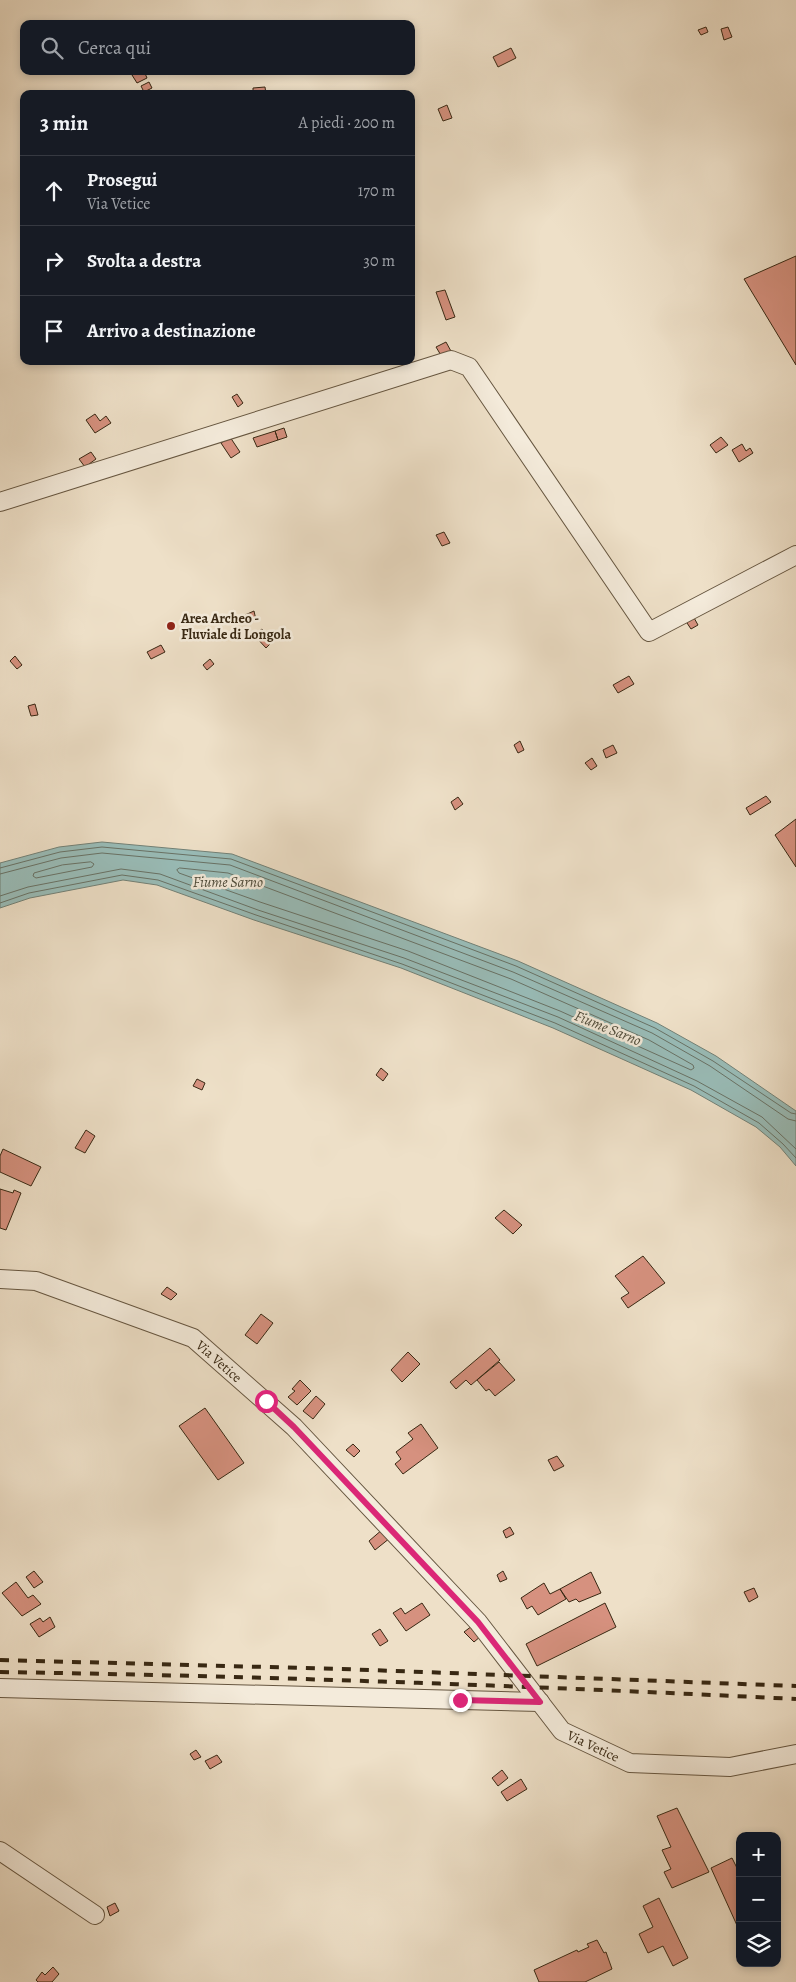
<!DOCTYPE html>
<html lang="it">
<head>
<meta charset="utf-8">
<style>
  :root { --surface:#171b24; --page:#20242c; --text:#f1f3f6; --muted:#9ea1a6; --line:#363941 }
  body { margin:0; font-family:Alegreya,serif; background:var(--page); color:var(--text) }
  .controls { position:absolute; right:15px; bottom:15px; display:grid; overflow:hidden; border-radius:10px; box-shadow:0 2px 8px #0003 }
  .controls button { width:45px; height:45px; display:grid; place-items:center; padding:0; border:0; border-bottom:1px solid var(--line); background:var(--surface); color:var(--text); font:25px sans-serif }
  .stop { position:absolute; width:15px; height:15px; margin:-11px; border:4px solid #db2777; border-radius:50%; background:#fff }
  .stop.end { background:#db2777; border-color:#fff; box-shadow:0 1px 5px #0008 }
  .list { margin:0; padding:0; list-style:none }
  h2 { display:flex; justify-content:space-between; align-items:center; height:65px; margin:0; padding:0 20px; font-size:21px }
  h2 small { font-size:16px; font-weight:400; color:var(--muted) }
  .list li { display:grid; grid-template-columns:32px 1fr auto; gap:15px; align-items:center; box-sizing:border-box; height:70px; padding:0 20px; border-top:1px solid var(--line) }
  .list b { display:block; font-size:19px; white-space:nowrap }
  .list p { margin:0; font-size:16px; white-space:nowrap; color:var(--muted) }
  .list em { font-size:16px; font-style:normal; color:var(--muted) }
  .icon { flex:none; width:28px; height:28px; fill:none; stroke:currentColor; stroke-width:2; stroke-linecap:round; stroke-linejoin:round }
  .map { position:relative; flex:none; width:796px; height:1982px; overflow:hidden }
  .search { position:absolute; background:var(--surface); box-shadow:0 2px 8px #0003; left:20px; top:20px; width:395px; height:55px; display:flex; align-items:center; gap:12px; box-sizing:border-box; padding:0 18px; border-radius:10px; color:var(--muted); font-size:19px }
  .panel { position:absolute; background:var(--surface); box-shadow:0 2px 8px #0003; left:20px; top:90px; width:395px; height:275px; border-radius:10px }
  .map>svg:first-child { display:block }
  .water { fill:#99bdb9; stroke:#728177 }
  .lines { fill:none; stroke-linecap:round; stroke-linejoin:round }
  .shore { stroke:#687266; stroke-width:1 }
  .building { fill:#d6917f; stroke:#382813 }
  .minor-casing { stroke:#665640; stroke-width:20 }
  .minor { stroke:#f4ebdb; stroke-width:18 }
  .rail { stroke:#382813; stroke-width:4; stroke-dasharray:9 9; stroke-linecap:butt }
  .route { stroke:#db2777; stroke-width:6 }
  .poi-dot { fill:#8f2418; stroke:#f4ebdb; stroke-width:2 }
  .labels { text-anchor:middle; stroke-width:5; stroke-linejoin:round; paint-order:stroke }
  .poi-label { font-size:14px; font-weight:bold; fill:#382813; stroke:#f4ebdb; text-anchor:start }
  .street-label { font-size:14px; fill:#382813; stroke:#f4ebdb }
  .water-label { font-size:15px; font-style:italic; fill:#504d3c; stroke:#f4ebdb }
</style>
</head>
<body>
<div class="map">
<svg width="796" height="1982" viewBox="0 0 796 1982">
  <rect width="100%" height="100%" fill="#eee0c8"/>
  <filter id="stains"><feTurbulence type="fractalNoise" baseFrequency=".004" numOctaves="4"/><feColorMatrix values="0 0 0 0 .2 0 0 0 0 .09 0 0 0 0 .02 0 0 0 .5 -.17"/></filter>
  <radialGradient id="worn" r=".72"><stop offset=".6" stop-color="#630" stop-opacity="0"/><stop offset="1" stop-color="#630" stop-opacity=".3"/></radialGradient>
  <path class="water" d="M102 842 232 854 518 961 657 1023 716 1056 796 1111V1166L780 1147 756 1127 691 1090 553 1028 401 968 254 920 157 885 123 880 30 898 0 908V863L59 847Z"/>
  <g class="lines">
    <path class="shore" d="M91 862 94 864 92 867 36 878 33 876 34 873 62 865Z
      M0 868 60 852 102 847 231 859 516 966 655 1028 713 1061 791 1113 796 1114
      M180 868 228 873 511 979 649 1040 693 1065 694 1068 691 1070 560 1011 408 951 260 902 179 873 177 870Z
      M0 874 61 858 102 853 230 865 513 972 652 1033 710 1066 788 1119 796 1121
      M0 896 28 887 121 869 160 874 258 910 404 958 558 1017 697 1081 762 1117 796 1149
      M0 903 29 893 122 875 158 880 256 915 402 964 555 1023 694 1086 759 1123 783 1144 796 1158"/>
  </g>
  <path class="building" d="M706 27 708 32 701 35 698 30Z
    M728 27 732 37 724 40 721 29Z
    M511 48 516 58 498 67 493 57Z
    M141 71H144L147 78 137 83 132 75Z
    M149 82 152 88 144 92 141 86Z
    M265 87 266 94H253V88Z
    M447 105 452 118 443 121 438 109Z
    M796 256V365L744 279Z
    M445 290 455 317 446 320 436 292Z
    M446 342 452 353 442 357 436 347Z
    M237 394 243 403 238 407 232 397Z
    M95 414 100 421 106 416 111 423 95 433 86 420Z
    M284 428 287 437 278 440 275 431Z
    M275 431 278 440 257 447 253 438Z
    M230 437 240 452 231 458 221 443Z
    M721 437 728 445 716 453 710 445Z
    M742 444 746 451 750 448 753 453 739 462 732 450Z
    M91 452 96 459 85 467 79 459Z
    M444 532 450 543 442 546 436 535Z
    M254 611 256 620 249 623 245 615Z
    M693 616 698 625 691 629 685 620Z
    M262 629 272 642 266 648 254 635Z
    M161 645 165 652 151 659 147 652Z
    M15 656 22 665 17 669 10 661Z
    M210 659 214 664 207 670 203 665Z
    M629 676 634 684 618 693 613 685Z
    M35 704 38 715 31 716 28 706Z
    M520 741 524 750 518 753 514 745Z
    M613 745 617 753 606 758 603 750Z
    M592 758 597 766 591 770 585 763Z
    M766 796 771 802 750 815 746 808Z
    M458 797 463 804 455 810 451 802Z
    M796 819V867L775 835Z
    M381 1068 388 1074 383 1081 376 1075Z
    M197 1079 205 1083 202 1090 193 1086Z
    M86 1130 95 1136 85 1153 75 1148Z
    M3 1149 41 1167 31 1186 0 1172V1156Z
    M0 1189 13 1193 14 1190 21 1193 6 1230 0 1228Z
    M504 1210 522 1225 513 1234 495 1218Z
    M643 1256 665 1283 628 1308 621 1298 629 1293 615 1276Z
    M167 1287 177 1294 171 1300 161 1294Z
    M261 1314 273 1323 257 1344 245 1335Z
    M490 1348 500 1360 471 1385 466 1380 456 1389 450 1382Z
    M408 1352 420 1364 402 1382 391 1370Z
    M499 1362 515 1380 495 1396 489 1389 486 1391 477 1380Z
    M300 1380 311 1391 297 1405 288 1397 295 1391 292 1389Z
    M316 1396 325 1404 313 1419 303 1411Z
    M205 1408 244 1463 218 1480 179 1426Z
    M421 1424 438 1448 403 1474 395 1464 401 1459 396 1452 413 1439 408 1433Z
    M353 1444 360 1451 354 1457 346 1450Z
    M557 1456 564 1466 554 1471 548 1460Z
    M510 1527 514 1534 506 1538 503 1531Z
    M383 1529 390 1538 375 1550 369 1541Z
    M34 1571 43 1582 34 1588 26 1577Z
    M503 1571 507 1579 500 1582 497 1575Z
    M591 1572 601 1593 579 1602 576 1599 569 1602 560 1589Z
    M16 1582 28 1598 33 1595 41 1604 22 1616 2 1593Z
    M544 1583 550 1594 560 1589 566 1599 538 1615 532 1606 527 1609 521 1598Z
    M754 1588 758 1597 749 1602 744 1592Z
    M422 1603 430 1615 406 1631 393 1613 401 1608 405 1614Z
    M605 1603 616 1627 537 1666 526 1644Z
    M50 1617 55 1627 39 1637 30 1624 40 1618 43 1622Z
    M472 1626 481 1636 474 1642 464 1632Z
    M380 1629 388 1641 380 1646 372 1634Z
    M196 1750 201 1757 194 1760 190 1754Z
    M217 1755 222 1762 210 1769 205 1761Z
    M502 1770 508 1778 498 1786 492 1778Z
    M521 1779 527 1789 507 1801 501 1792Z
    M677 1808 709 1872 672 1888 664 1872 671 1869 662 1850 671 1847 657 1816Z
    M732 1858 740 1874V1932L711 1868Z
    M659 1898 688 1958 673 1966 663 1946 648 1953 639 1934 653 1927 643 1906Z
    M115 1903 119 1911 110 1916 107 1907Z
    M597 1940 604 1953 606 1952 612 1969 585 1982H539L534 1970 577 1950 578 1952 589 1947 587 1944Z
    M53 1967 59 1974 52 1982H38L36 1980 42 1972 45 1975Z"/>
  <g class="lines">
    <defs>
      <g id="minor">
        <path d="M0 502 451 360 469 367 649 632 796 555"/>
        <path id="s1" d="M0 1279 36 1281 193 1338 294 1427 478 1622 562 1731 630 1763 730 1767 796 1754"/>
        <path d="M0 1688 540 1702"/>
        <path d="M0 1851 95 1915"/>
      </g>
    </defs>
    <use href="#minor" class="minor-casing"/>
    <use href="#minor" class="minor"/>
    <path class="rail" d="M0 1660 342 1669 796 1686
      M0 1672C265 1676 531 1686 796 1699"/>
  </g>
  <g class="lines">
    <path class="route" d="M266 1401 294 1427 478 1622 540 1702 460 1700"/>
  </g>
  <circle class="poi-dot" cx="171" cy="626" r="5"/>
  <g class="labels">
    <g class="poi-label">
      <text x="181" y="623">Area Archeo -<tspan x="181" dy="16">Fluviale di Longola</tspan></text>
    </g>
    <g class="street-label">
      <text dy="5" stroke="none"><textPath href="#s1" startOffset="238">Via Vetice</textPath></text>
      <text dy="5" stroke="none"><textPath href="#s1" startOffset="778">Via Vetice</textPath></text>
    </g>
    <g class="water-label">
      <text x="228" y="887">Fiume Sarno</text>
      <text transform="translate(608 1028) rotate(22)" y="5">Fiume Sarno</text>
    </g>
  </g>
  <rect width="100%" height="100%" filter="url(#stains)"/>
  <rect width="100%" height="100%" fill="url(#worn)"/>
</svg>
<div class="controls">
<button>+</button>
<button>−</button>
<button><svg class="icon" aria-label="layers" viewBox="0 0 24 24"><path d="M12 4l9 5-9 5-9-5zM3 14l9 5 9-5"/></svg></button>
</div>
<div class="stop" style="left:266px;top:1401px"></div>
<div class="stop end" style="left:460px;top:1700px"></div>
<div class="search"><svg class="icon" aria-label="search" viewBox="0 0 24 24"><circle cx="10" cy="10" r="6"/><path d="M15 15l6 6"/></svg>Cerca qui</div>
<section class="panel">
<h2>3 min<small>A piedi · 200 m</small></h2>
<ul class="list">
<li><svg class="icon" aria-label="ahead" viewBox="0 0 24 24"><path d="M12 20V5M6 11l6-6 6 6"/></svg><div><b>Prosegui</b><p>Via Vetice</p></div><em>170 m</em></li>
<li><svg class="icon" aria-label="right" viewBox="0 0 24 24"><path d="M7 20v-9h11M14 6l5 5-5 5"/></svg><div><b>Svolta a destra</b></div><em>30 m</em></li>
<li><svg class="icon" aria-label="arrive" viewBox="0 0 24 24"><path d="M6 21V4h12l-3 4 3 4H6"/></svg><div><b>Arrivo a destinazione</b></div></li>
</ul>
</section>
</div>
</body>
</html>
